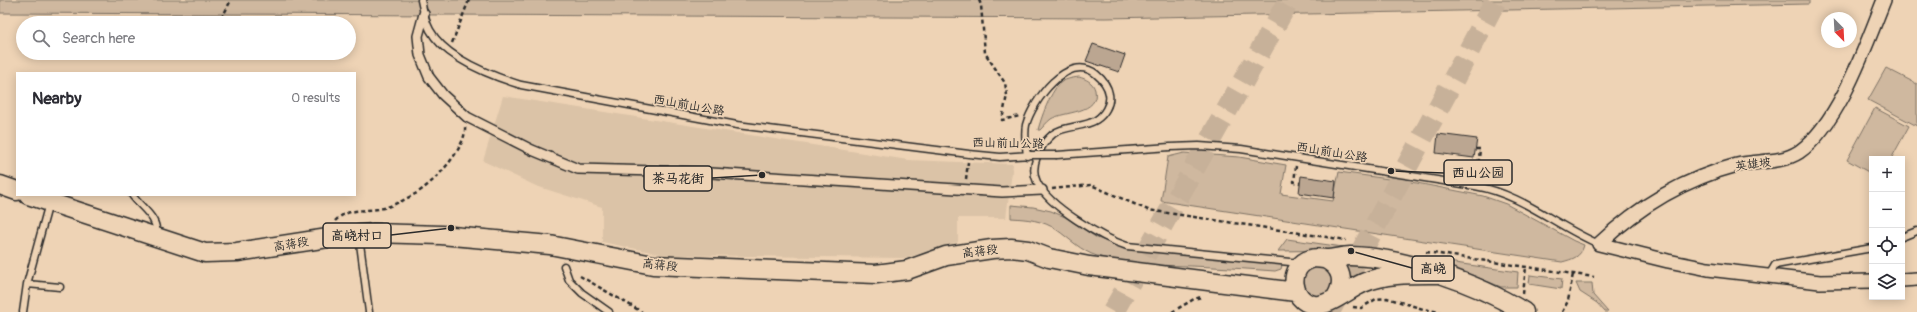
<!DOCTYPE html>
<html lang="en">
<head>
<meta charset="utf-8">
<style>
  :root { --surface:#fff; --page:#f7f7f7; --text:#2b2b33; --muted:#7c7c81; --line:#e1e1e2 }
  body { margin:0; font-family:Pangolin,"LXGW WenKai TC",sans-serif; background:var(--page); color:var(--text) }
  .controls { position:absolute; right:12px; bottom:12px; display:grid; overflow:hidden; border-radius:0px; box-shadow:0 2px 10px #0003 }
  .controls button { width:36px; height:36px; display:grid; place-items:center; padding:0; border:0; border-bottom:1px solid var(--line); background:var(--surface); color:var(--text); font:20px sans-serif }
  .compass { position:absolute; left:1821px; top:12px; width:36px; height:36px; border-radius:50%; background:var(--surface); box-shadow:0 2px 10px #0003; rotate:156deg }
  .list { margin:0; padding:0; list-style:none }
  h2 { display:flex; justify-content:space-between; align-items:center; height:52px; margin:0; padding:0 16px; font-size:17px }
  h2 small { font-size:13px; font-weight:400; color:var(--muted) }
  .icon { flex:none; width:22px; height:22px; fill:none; stroke:currentColor; stroke-width:2; stroke-linecap:round; stroke-linejoin:round }
  .map { position:relative; flex:none; width:1917px; height:312px; overflow:hidden }
  .search { position:absolute; background:var(--surface); box-shadow:0 2px 10px #0003; left:16px; top:16px; width:340px; height:44px; display:flex; align-items:center; gap:10px; box-sizing:border-box; padding:0 14px; border-radius:22px; color:var(--muted); font-size:15px }
  .panel { position:absolute; background:var(--surface); box-shadow:0 2px 10px #0003; left:16px; top:72px; width:340px; height:124px; border-radius:0px }
  .map>svg:first-child { display:block }
  .built { fill:#dbc3a7 }
  .green { fill:#cfb89f; stroke:#7d7265 }
  .building { fill:#bba691; stroke:#2b2b2b }
  .lines { fill:none; stroke-linecap:round; stroke-linejoin:round }
  .motorway-tunnel { stroke:#c7b199; stroke-width:22; stroke-dasharray:22 11; stroke-linecap:butt }
  .service-casing { stroke:#2b2b2b; stroke-width:9 }
  .pedestrian-casing { stroke:#2b2b2b; stroke-width:12 }
  .minor-casing { stroke:#2b2b2b; stroke-width:16 }
  .secondary-casing { stroke:#2b2b2b; stroke-width:21 }
  .path { stroke:#2b2b2b; stroke-width:2.5; stroke-dasharray:4 3; stroke-linecap:butt }
  .service { stroke:#eed3b5; stroke-width:6 }
  .pedestrian { stroke:#eed3b5; stroke-width:9 }
  .minor { stroke:#eed3b5; stroke-width:13 }
  .secondary { stroke:#eed3b5; stroke-width:18 }
  .service-bridge-casing { stroke:#2b2b2b; stroke-width:9; stroke-linecap:butt }
  .service-bridge { stroke:#eed3b5; stroke-width:6 }
  .labels { text-anchor:middle; stroke-width:3.5; stroke-linejoin:round; paint-order:stroke }
  .street-label { font-size:12px; fill:#2b2b2b; stroke:#eed3b5 }
  .leader { fill:none; stroke:#2b2b2b; stroke-width:1.5 }
  .callout-dot { fill:#2b2b2b; stroke:#eed3b5; stroke-width:1.5 }
  .callout { fill:#eed3b5; stroke:#2b2b2b; stroke-width:1.5 }
  .callout-label { font-size:13px; text-anchor:middle; font-weight:bold; fill:#2b2b2b }
</style>
</head>
<body>
<div class="map">
<svg width="1917" height="312" viewBox="0 0 1917 312">
  <rect width="100%" height="100%" fill="#eed3b5"/>
  <filter id="ink" filterUnits="userSpaceOnUse"><feTurbulence type="fractalNoise" baseFrequency=".025" numOctaves="2"/><feDisplacementMap in="SourceGraphic" scale="8" xChannelSelector="R" yChannelSelector="G"/><feConvolveMatrix kernelMatrix="1 2 1 2 8 2 1 2 1" color-interpolation-filters="sRGB"/></filter>
  <g filter="url(#ink)">
    <path class="built" d="M503 96 908 160 1013 164 1006 218H958V242L906 258 666 255 602 242V207L536 186 483 161Z"/>
    <path class="green" d="M0 0H1809V4L1106 18 0 13Z
      M1886 68 1917 84V126L1868 100Z
      M1079 77C1086 79 1093 82 1095 90 1100 114 1064 111 1051 119 1047 122 1044 126 1040 130H1038C1041 118 1050 93 1059 84 1064 79 1072 78 1079 77Z
      M1875 108 1909 126 1891 159H1872V174L1847 160Z
      M1184 153 1239 157 1286 165 1281 194 1333 201 1339 172 1417 183 1483 196 1506 204 1574 241 1584 245C1581 257 1573 259 1562 262L1161 201 1168 157Z
      M1011 205 1033 207 1051 211 1065 217 1097 238 1123 247 1278 262 1282 265 1281 269 1275 271C1247 269 1219 267 1191 266 1159 265 1128 266 1097 256 1081 251 1070 239 1057 230 1043 220 1027 219 1011 218Z
      M1287 239 1518 272 1517 287H1501L1460 270 1435 262 1354 250 1278 251Z
      M1302 281a16 16 0 1 1 32 0a16 16 0 1 1-32 0Z
      M1530 275 1562 279 1561 289 1529 284Z
      M1576 283H1592L1593 295 1608 312H1605L1597 303 1580 292Z"/>
    <path class="building" d="M1093 44 1125 55 1119 72 1086 61Z
      M1438 134 1477 139 1474 158 1436 153Z
      M1301 176 1336 181 1334 198 1299 193Z"/>
    <g class="lines">
      <path class="motorway-tunnel" d="M1113 312 1289 0
        M1329 312 1496 0"/>
      <defs>
        <path id="service" d="M421 0C423 10 425 21 430 30 445 58 492 76 521 85L737 125 969 154 1000 157 1031 155
          M1057 155 1170 147 1199 146 1241 149 1475 186C1522 194 1556 226 1599 244
          M1027 156C1026 146 1024 134 1026 125 1032 102 1068 51 1096 74 1102 79 1108 87 1109 94 1111 104 1104 115 1096 120 1083 128 1065 125 1053 134 1040 145 1029 166 1037 182 1048 206 1102 238 1127 246L1300 263
          M132 195C141 208 159 218 156 235
          M359 236 369 312
          M1902 237 1917 231
          M564 266 569 280 582 293 609 312
          M1768 277 1775 265 1872 248
          M27 284 60 287
          M23 312 27 284 49 203"/>
        <path id="pedestrian" d="M424 14 418 36 420 55 429 77 443 95 467 117 532 150 578 169 696 172 1002 192 1042 190"/>
        <path id="minor" d="M1599 244C1639 206 1684 179 1737 165 1758 160 1780 164 1799 152 1839 124 1866 45 1884 0
          M1599 244 1668 261 1708 269 1820 282 1872 281
          M1902 280 1917 279"/>
        <path id="secondary" d="M0 185 17 191
          M28 195 205 253 237 252 341 236 373 233 441 235 550 245 653 265 876 274 907 270 946 256 992 249 1011 248 1028 250 1049 258 1089 266 1296 292
          M1325 259C1342 267 1345 282 1336 297
          M1438 274C1413 274 1386 273 1363 283 1349 289 1328 307 1314 305 1290 301 1287 266 1311 259 1316 257 1320 259 1326 259 1334 259 1342 256 1350 256 1403 257 1479 284 1524 312"/>
      </defs>
      <use href="#service" class="service-casing"/>
      <use href="#pedestrian" class="pedestrian-casing"/>
      <use href="#minor" class="minor-casing"/>
      <use href="#secondary" class="secondary-casing"/>
      <path class="path" d="M979 0 981 5 985 53 1005 83 1007 95 1002 120 1020 116
        M216 23 224 14 231 0
        M452 43 469 0
        M1476 149H1480L1477 177
        M1296 166 1294 182 1300 183
        M966 179 968 162
        M1052 189 1091 185 1148 210 1346 240
        M335 221C349 206 368 213 387 207 396 204 406 199 415 194 432 185 467 148 465 127
        M1426 252 1594 277
        M580 276 642 312
        M1523 294 1526 267
        M1353 307 1361 308 1376 299 1387 298 1423 309 1440 312
        M1172 312 1194 299 1201 297
        M1562 312 1568 301 1573 274"/>
      <use href="#service" class="service"/>
      <use href="#pedestrian" class="pedestrian"/>
      <use href="#minor" class="minor"/>
      <use href="#secondary" class="secondary"/>
      <defs>
        <path id="service-bridge" d="M1031 155H1057"/>
      </defs>
      <use href="#service-bridge" class="service-bridge-casing"/>
      <use href="#service-bridge" class="service-bridge"/>
    </g>
  </g>
  <g class="labels">
    <g class="street-label">
      <text transform="translate(689 105) rotate(10)" y="4">西山前山公路</text>
      <text transform="translate(1008 143) rotate(1)" y="4">西山前山公路</text>
      <text transform="translate(1332 152) rotate(9)" y="4">西山前山公路</text>
      <text transform="translate(1753 164) rotate(-8)" y="4">英雄坡</text>
      <text transform="translate(291 244) rotate(-10)" y="4">高蒋段</text>
      <text transform="translate(980 251) rotate(-7)" y="4">高蒋段</text>
      <text transform="translate(660 265) rotate(6)" y="4">高蒋段</text>
    </g>
  </g>
  <path class="leader" d="M1391 171L1444 173M762 175L712 178M451 228L391 235M1351 251L1412 268"/>
  <g class="callout-dot">
    <circle cx="1391" cy="171" r="4"/>
    <circle cx="762" cy="175" r="4"/>
    <circle cx="451" cy="228" r="4"/>
    <circle cx="1351" cy="251" r="4"/>
  </g>
  <g class="callout">
    <rect x="1444" y="160" width="68" height="25" rx="4"/>
    <rect x="644" y="166" width="68" height="25" rx="4"/>
    <rect x="323" y="223" width="68" height="25" rx="4"/>
    <rect x="1412" y="256" width="42" height="25" rx="4"/>
  </g>
  <g class="callout-label">
    <text x="1478" y="177">西山公园</text>
    <text x="678" y="183">茶马花街</text>
    <text x="357" y="240">高峣村口</text>
    <text x="1433" y="273">高峣</text>
  </g>
</svg>
<div class="controls">
<button>+</button>
<button>−</button>
<button><svg class="icon" aria-label="locate" viewBox="0 0 24 24"><circle cx="12" cy="12" r="6"/><path d="M12 2v4M12 18v4M2 12h4M18 12h4"/></svg></button>
<button><svg class="icon" aria-label="layers" viewBox="0 0 24 24"><path d="M12 4l9 5-9 5-9-5zM3 14l9 5 9-5"/></svg></button>
</div>
<svg class="compass" viewBox="-18 -18 36 36"><path d="M0-13l5 13h-10z" fill="#e53935"/><path d="M0 13l5-13h-10z" fill="#7c7c81"/></svg>
<div class="search"><svg class="icon" aria-label="search" viewBox="0 0 24 24"><circle cx="10" cy="10" r="6"/><path d="M15 15l6 6"/></svg>Search here</div>
<section class="panel">
<h2>Nearby<small>0 results</small></h2>
<ul class="list">
</ul>
</section>
</div>
</body>
</html>
